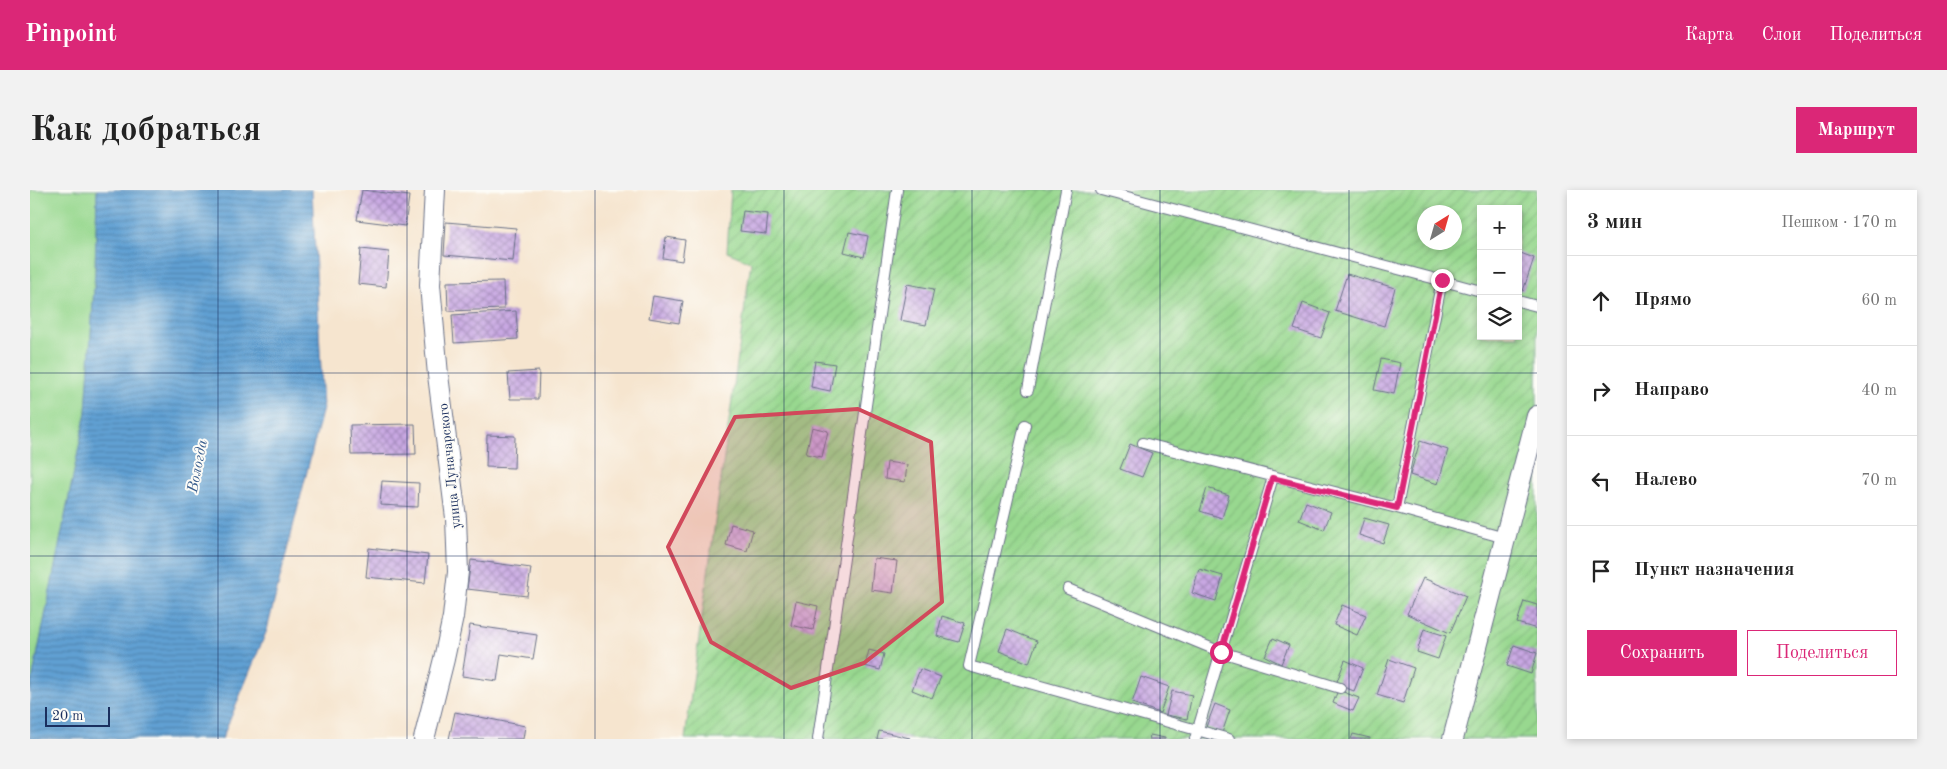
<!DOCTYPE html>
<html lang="ru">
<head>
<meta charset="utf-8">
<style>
  :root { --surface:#fff; --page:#f2f2f2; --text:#222; --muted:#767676; --line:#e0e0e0; --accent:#db2777 }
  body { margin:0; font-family:"Old Standard TT",serif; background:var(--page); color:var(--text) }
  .controls { position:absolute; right:15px; top:15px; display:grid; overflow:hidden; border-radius:0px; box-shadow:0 2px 8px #0003 }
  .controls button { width:45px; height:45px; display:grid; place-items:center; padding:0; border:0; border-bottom:1px solid var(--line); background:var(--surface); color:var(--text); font:25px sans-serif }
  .compass { position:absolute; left:1387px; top:15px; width:45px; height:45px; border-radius:50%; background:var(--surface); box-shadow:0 2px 8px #0003; rotate:37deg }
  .scale { position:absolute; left:15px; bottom:12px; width:65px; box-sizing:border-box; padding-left:5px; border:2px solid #1b2f5e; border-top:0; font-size:14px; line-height:18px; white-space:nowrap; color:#1b2f5e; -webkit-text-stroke:4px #fdfcf7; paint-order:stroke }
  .stop { position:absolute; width:15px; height:15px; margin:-11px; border:4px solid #db2777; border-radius:50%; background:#fff }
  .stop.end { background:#db2777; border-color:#fff; box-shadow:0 1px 5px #0008 }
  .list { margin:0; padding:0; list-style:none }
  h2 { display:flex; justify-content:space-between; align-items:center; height:65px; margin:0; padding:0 20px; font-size:21px }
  h2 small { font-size:16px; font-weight:400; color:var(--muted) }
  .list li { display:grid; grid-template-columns:32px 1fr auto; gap:15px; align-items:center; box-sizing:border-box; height:90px; padding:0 20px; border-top:1px solid var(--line) }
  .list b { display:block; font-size:19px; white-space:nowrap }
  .list em { font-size:16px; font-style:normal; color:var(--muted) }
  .actions { display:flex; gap:10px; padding:15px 20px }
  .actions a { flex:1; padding:11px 0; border:1px solid var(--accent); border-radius:0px; text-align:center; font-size:18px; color:var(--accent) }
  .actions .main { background:var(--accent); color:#fff }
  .icon { flex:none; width:28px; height:28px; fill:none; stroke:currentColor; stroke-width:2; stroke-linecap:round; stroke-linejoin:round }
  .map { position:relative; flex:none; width:1507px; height:549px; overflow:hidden; border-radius:0px }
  header { display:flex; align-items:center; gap:30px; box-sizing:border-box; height:70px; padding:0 25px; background:var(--accent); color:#fff }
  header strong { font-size:24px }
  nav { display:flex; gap:28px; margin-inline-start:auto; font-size:18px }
  .intro { display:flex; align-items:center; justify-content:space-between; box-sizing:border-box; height:120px; padding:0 30px }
  h1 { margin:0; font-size:35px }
  .button { padding:12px 22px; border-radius:0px; background:var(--accent); color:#fff; font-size:18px; font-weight:700 }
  main { display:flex; gap:30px; padding:0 30px }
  aside { flex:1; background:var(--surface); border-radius:0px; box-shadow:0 2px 8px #0003 }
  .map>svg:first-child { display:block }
  .grass { fill:#98d88f; stroke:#5a8476 }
  .garden { fill:url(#garden-furrows); stroke:#5a8476; fill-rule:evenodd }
  .water { fill:url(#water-rules); stroke:#3e6898 }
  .building { fill:url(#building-cross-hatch) }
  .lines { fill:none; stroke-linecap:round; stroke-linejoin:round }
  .service-casing { stroke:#686f86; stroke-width:12 }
  .minor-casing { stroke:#686f86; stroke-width:22 }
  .service { stroke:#fff; stroke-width:10 }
  .minor { stroke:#fff; stroke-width:20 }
  .route { stroke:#db2777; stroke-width:6 }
  .marked { fill:#d1495b; fill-opacity:0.2; stroke:#d1495b; stroke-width:4; stroke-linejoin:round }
  .grid { fill:none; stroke:#1b2f5e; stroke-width:1; stroke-opacity:0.55 }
  .labels { text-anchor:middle; stroke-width:4; stroke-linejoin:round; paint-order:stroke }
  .street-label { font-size:14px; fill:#1b2f5e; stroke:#fdfcf7 }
  .water-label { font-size:15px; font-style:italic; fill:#375c8d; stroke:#fdfcf7 }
</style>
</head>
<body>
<header>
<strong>Pinpoint</strong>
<nav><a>Карта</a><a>Слои</a><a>Поделиться</a></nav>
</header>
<div class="intro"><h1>Как добраться</h1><a class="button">Маршрут</a></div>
<main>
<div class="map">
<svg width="1507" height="549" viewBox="0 0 1507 549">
  <defs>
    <pattern id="garden-furrows" width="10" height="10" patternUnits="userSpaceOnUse" patternTransform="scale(1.25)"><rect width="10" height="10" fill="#98d88f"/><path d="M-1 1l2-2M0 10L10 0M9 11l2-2" fill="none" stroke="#82ba7e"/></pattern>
    <pattern id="water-rules" width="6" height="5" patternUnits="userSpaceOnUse" patternTransform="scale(1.25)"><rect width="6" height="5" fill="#60a0d3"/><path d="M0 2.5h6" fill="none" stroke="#4e83ae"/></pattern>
    <pattern id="building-cross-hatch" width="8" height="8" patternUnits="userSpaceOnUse" patternTransform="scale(1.25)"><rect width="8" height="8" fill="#c8a7e2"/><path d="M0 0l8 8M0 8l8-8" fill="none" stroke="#a288ba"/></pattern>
  </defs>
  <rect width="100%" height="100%" fill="#fdfcf7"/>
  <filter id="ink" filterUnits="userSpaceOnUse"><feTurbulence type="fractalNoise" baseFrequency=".02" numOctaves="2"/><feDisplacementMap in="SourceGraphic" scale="10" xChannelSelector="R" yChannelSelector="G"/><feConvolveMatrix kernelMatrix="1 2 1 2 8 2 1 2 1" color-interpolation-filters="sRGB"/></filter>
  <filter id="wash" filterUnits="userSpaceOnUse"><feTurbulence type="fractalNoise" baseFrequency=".0096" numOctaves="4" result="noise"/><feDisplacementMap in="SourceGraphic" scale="20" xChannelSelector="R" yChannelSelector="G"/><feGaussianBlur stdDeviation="1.12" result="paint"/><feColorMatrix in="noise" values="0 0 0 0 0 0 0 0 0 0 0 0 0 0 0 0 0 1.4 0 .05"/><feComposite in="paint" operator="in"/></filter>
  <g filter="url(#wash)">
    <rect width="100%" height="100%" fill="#f6e5cf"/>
    <path class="grass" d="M0 0H67L65 82 56 222 0 501Z"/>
    <path class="garden" d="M701 0H1507V549H655L721 72 697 62ZM1451 19H1488V146H1451ZM1394 22H1424V52H1394Z"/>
    <path class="water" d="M67 0H282L293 218 237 440 192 549H0V501L56 222 65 82Z"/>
    <g id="blocks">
      <path class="building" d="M332 0 379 6 375 36 327 30Z
        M713 21 738 24 736 44 710 41Z
        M416 32 486 38 483 71 414 65Z
        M819 42 838 46 834 67 814 62Z
        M636 47 655 50 652 71 633 68Z
        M331 59 359 62 356 97 328 94Z
        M1488 62 1504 68 1493 101 1488 99Z
        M1317 84 1365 98 1354 136 1305 121Z
        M473 91 474 119 418 121 417 92Z
        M877 94 904 99 896 135 870 130Z
        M623 106 653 111 649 133 619 128Z
        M1273 113 1300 123 1291 148 1264 139Z
        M486 121 488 149 424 153 422 125Z
        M1351 169 1370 173 1364 204 1344 200Z
        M785 171 805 174 800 201 781 197Z
        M509 181 508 209H480L478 183Z
        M385 234 386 264 321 265 320 235Z
        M782 237 798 241 792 267 776 264Z
        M457 245 485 246 484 278 456 277Z
        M1390 251 1418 260 1408 294 1380 285Z
        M1100 254 1122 263 1112 287 1090 279Z
        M857 272 877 275 875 292 855 289Z
        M352 291 389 293 388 317 350 315Z
        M1177 298 1199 305 1192 328 1170 321Z
        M1276 312 1301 322 1294 340 1269 330Z
        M1334 328 1359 335 1353 353 1329 345Z
        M701 334 723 340 717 361 696 355Z
        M339 358 398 365 395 393 336 387Z
        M844 368 867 371 863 403 841 400Z
        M441 370 501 378 497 406 437 399Z
        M1169 379 1193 386 1186 411 1162 403Z
        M1393 388 1436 406 1420 443 1377 424Z
        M766 411 788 416 783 440 761 435Z
        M1494 411 1507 415V439L1487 433Z
        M1312 415 1336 425 1327 445 1304 435Z
        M912 426 935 433 929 452 907 446Z
        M440 435 507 445 503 469 471 464 467 491 432 486Z
        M977 439 1007 451 999 473 969 461Z
        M1394 439 1416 446 1408 469 1387 462Z
        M1243 448 1259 455 1251 474 1235 466Z
        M1484 455 1507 463 1501 484 1477 476Z
        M839 460 854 464 850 480 835 476Z
        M1359 469 1384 478 1373 513 1347 505Z
        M1315 470 1333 478 1324 501 1306 494Z
        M890 479 911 487 902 508 882 500Z
        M1111 487 1139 497 1130 523 1102 513Z
        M1308 500 1329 508 1323 521 1303 513Z
        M1142 501 1162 505 1157 529 1136 525Z
        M1185 514 1200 520 1192 543 1176 537Z
        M425 522 495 536 493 549H419Z
        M849 541 880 548 879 549H847Z
        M1323 544 1340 548V549H1321Z
        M1120 545 1135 548V549H1119Z"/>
    </g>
  </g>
  <g filter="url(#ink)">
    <use href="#blocks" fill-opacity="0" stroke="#686f86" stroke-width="1"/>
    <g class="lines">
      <defs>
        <path id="service" d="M1071 0 1451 101
          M1488 111 1507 116
          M998 200 1036 0
          M995 235 939 476 1199 549
          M1113 253 1367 318 1412 90
          M1367 318 1475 348
          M1038 399 1191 462 1310 498
          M788 549 867 0
          M1165 549 1243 287"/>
        <path id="minor" d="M394 549 414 469 423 427 428 382 426 328 408 185 400 95 405 0
          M1423 549 1507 226"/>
      </defs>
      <use href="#service" class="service-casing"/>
      <use href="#minor" class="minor-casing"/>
      <use href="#service" class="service"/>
      <use href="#minor" class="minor"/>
    </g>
  </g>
  <g class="lines" filter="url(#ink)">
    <path class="route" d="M1191 462 1242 288 1367 318 1412 90"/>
  </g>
  <path class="marked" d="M828 219 901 252 912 412 834 473 761 498 681 452 638 357 705 227Z"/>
  <path class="grid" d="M188 0V549M377 0V549M565 0V549M754 0V549M942 0V549M1130 0V549M1319 0V549M0 183H1507M0 366H1507"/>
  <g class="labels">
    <g class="street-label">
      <text transform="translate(419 276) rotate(-96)" y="5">улица Луначарского</text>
    </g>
    <g class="water-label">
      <text transform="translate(167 276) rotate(-79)" y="5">Вологда</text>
    </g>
  </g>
</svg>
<div class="controls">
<button>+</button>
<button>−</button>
<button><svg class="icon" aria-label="layers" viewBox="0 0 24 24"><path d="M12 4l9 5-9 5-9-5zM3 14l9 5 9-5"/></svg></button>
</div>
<svg class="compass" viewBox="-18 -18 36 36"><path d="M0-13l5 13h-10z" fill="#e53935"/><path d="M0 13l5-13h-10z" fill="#767676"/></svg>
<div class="scale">20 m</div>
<div class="stop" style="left:1191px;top:462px"></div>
<div class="stop end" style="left:1412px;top:90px"></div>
</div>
<aside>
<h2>3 мин<small>Пешком · 170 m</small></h2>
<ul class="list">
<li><svg class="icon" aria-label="ahead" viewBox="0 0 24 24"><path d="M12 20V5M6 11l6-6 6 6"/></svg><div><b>Прямо</b></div><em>60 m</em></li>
<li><svg class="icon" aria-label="right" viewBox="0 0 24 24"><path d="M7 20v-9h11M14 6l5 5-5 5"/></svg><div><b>Направо</b></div><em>40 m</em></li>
<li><svg class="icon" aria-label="left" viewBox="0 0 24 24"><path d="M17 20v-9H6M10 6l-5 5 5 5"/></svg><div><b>Налево</b></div><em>70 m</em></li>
<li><svg class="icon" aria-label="arrive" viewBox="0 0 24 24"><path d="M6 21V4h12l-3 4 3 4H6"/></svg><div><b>Пункт назначения</b></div></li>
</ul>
<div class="actions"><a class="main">Сохранить</a><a>Поделиться</a></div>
</aside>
</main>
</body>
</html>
